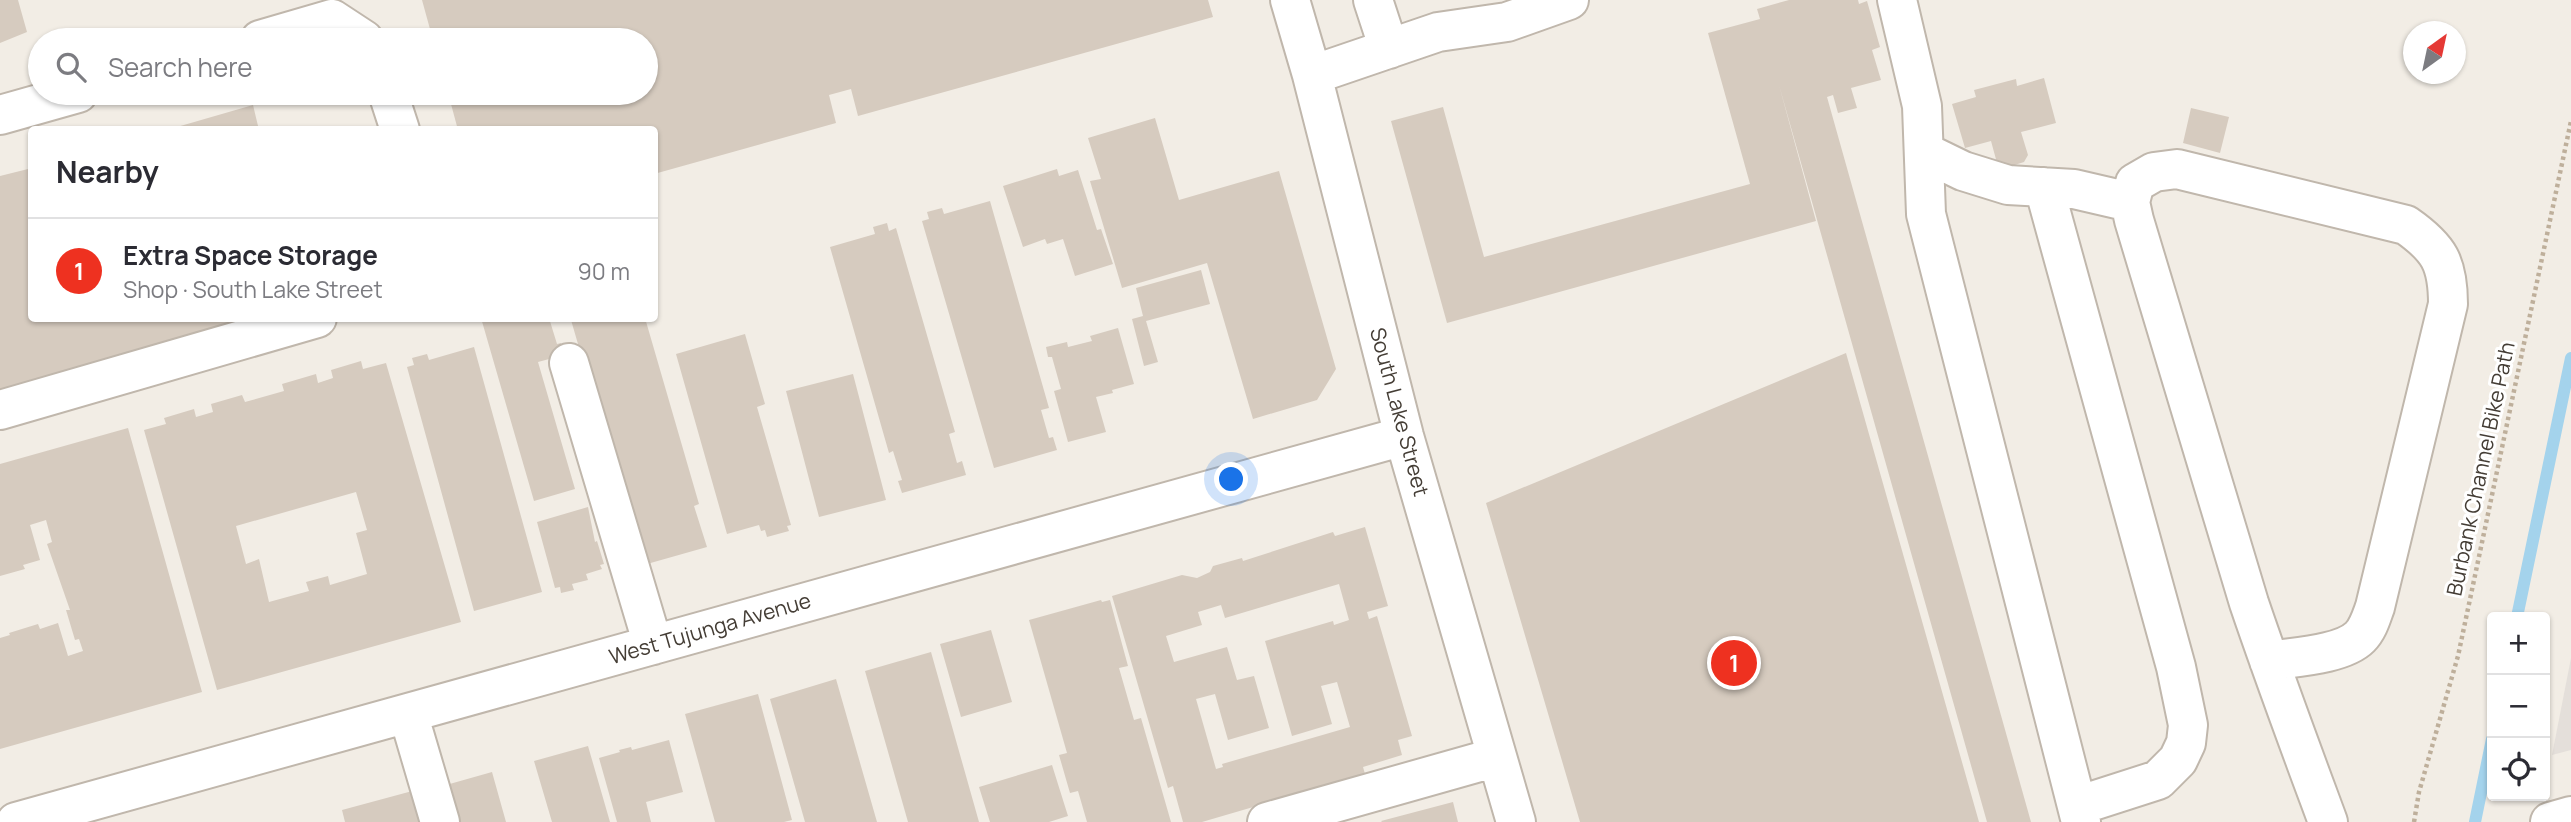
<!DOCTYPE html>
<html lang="en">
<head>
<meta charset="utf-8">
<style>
  :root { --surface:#fff; --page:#f2f2f3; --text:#2b2b33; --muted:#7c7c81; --line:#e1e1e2; --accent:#ee3120 }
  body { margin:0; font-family:Manrope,sans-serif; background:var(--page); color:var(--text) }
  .controls { position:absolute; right:21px; bottom:21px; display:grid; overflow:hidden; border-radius:7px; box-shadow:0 2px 5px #0004 }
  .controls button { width:63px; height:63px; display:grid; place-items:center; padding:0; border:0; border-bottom:2px solid var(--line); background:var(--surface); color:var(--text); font:35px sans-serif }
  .compass { position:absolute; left:2403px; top:21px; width:63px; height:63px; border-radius:50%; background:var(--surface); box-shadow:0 2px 5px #0004; rotate:33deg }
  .you { position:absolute; left:1232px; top:480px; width:24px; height:24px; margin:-18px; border:5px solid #fff; border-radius:50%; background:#1a73e8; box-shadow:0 0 0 10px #1a73e833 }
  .badge { display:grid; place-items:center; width:46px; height:46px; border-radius:50%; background:var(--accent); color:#fff; font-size:23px; font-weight:700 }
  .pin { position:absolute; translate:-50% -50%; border:4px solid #fff; box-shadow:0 2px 7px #0006 }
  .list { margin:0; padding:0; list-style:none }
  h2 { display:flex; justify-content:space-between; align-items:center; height:91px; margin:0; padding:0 28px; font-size:30px }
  h2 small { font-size:23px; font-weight:400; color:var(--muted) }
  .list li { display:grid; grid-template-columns:46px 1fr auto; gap:21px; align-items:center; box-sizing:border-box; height:105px; padding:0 28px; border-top:2px solid var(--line) }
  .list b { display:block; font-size:26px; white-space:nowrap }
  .list p { margin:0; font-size:23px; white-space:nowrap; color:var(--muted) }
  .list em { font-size:23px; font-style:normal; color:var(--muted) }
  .icon { flex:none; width:38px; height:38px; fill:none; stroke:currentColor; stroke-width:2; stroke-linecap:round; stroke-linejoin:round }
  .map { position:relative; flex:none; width:2571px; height:822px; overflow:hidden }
  .search { position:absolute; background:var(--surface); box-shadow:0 2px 5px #0004; left:28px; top:28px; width:630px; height:77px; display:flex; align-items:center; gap:18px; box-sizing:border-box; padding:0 24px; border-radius:38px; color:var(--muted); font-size:26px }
  .panel { position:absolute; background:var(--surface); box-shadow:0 2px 5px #0004; left:28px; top:126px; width:630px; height:196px; border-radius:7px }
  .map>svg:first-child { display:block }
  .industrial { fill:#e4dfda }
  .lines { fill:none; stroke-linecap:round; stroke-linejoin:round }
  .stream { stroke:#a4d3ec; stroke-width:12 }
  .building { fill:#d6cbbf; fill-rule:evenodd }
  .minor-casing { stroke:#c0b7ac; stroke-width:42 }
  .path { stroke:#beaf9b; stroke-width:4.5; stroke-dasharray:3.5 3.5; stroke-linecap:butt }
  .minor { stroke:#fff; stroke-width:38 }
  .labels { text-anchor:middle; stroke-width:6; stroke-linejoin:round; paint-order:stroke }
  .street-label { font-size:21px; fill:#443d35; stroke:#fff }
</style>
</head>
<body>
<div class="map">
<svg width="2571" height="822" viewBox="0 0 2571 822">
  <rect width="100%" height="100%" fill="#f2ede5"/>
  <path class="industrial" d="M2571 658V750L2552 755Z"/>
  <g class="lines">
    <path class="stream" d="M2517 617 2571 358
      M2475 822 2492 739"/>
  </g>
  <path class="building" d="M0 0H18L27 32 0 43Z
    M422 0H1208L1213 17 858 116 851 89 829 95 836 123 654 174V130H458L448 93H646V40H433Z
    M1789 0H1858L1859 4 1867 1 1880 47 1872 50 1881 80 1851 88 1857 108 1838 113 1833 95 1827 97 2031 822H1987L1779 85 1816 221 1447 323 1391 121 1443 107 1484 257 1750 184 1708 33 1760 19 1757 9Z
    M2044 78 2056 123 2021 132 2028 155 2024 162 2005 168 1997 163 1991 141 1965 148 1952 104 1976 97 1974 90 2016 79 2017 86Z
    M253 105 259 130H170V129Z
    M2191 108 2229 117 2220 153 2183 143Z
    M1155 118 1179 200 1279 171 1336 369 1317 400 1253 419 1207 263 1122 288 1090 181 1101 179 1088 138Z
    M32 168V318H273L0 396V176Z
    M1057 169 1059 176 1078 170 1097 230 1101 229 1113 264 1075 276 1063 239 1047 244 1045 239 1023 247 1003 186Z
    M990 201 1049 408 1041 410 1049 438 1053 437 1057 450 994 468 922 221 929 219 927 212 942 208 944 214Z
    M887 223 889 231 896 228 955 432 949 434 957 463 962 461 966 475 902 493 898 481 902 480 893 451 889 453 830 247 875 234 873 227Z
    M1201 270 1210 304 1146 321 1158 362 1144 366 1132 319 1143 316 1136 288Z
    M481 318H549L557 344 561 343 564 355 538 362 575 489 534 501Z
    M577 318H645L699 504 694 506 707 547 647 564 631 526 571 320Z
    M1118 328 1134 384 1112 390 1113 393 1096 397 1106 432 1068 442 1054 391 1061 389 1052 357H1048L1046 347 1067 342 1068 347 1092 341 1090 336Z
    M745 334 765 404 757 407 791 525 787 526 789 531 767 537 765 530 761 531 759 525 727 534 676 354Z
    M474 347 542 592 474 611 407 367 414 365 412 358 427 354 429 360Z
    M1846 353 1979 822H1580L1486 503Z
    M361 361 363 369 386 363 461 622 217 690 144 430 166 424 164 418 194 409 196 417 213 412 211 404 242 395 245 402 284 391 282 384 316 374 318 383 333 378 331 370ZM356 492 367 530 356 533 367 574 330 585 328 576 306 582 309 591 269 602 259 559 246 564 236 526Z
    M853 374 886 500 819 517 786 391Z
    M128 428 202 692 0 749V638L10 635 9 633 38 624 40 629 58 623 68 656 83 651 79 639 75 640 66 610H70L47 544 52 542 46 520 30 525 40 560 23 565 25 569 0 576V464Z
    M588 507 595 542 597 541 604 564 600 565 602 569 586 574 588 580 572 584 574 590 561 593 560 587 555 588 537 522Z
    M1365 527 1388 606 1367 612 1369 619 1377 616 1412 736 1398 740 1402 755 1363 767 1365 774 1202 822H1183L1173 786 1168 788 1112 596 1182 575 1197 578 1210 572 1213 566 1242 558 1243 561 1333 532 1335 536ZM1339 584 1349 620 1334 625 1333 621 1265 641 1292 736 1332 724 1321 686 1337 682 1350 727 1222 764 1223 767 1216 769 1196 699 1215 694 1228 740 1269 728 1254 676 1237 680 1227 647 1174 662 1166 636 1202 625 1198 612 1221 605 1225 618Z
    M1101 600 1102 602 1110 600 1128 666 1119 668 1134 720 1141 718 1171 822H1087L1078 791 1070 793 1059 755 1067 753 1029 620Z
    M991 630 1012 702 961 717 940 644Z
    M931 652 979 822H908L865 671Z
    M836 679 877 822H805L770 699Z
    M758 694 792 820 784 822H715L685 714Z
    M669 740 683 792 646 802 651 822H617L599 758 620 752 619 750 631 747 632 750Z
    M588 746 610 822H552L534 761Z
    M1052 765 1068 816 1049 822H990L979 787Z
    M492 772 506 822H449L439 787Z
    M416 790 425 822H345L342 810Z
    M1453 802 1458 822H1382L1381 821Z"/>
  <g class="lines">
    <defs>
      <path id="minor" d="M1290 0 1312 75 1404 436 1516 822
        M1373 0 1389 49
        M1897 0 1922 106 1926 214 2081 822
        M260 40 332 19 364 40
        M1312 75 1438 32 1507 22 1569 0
        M388 93 400 130
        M0 115 78 93
        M1924 152 1963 171 2008 185 2074 189 2130 202
        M2044 187 2176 667 2188 725 2186 743 2178 760 2158 780 2077 806
        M569 363 653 645
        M0 410 317 318
        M2269 661C2293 657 2342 655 2360 637 2368 629 2371 618 2375 607L2448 304C2448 263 2439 248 2406 225L2177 169 2154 172 2135 183 2130 202 2134 220 2249 603C2274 677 2301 749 2328 822
        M408 713 440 822
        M16 822 1404 436
        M1267 822 1497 757
        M2550 822 2571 816"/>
    </defs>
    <use href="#minor" class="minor-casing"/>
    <path class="path" d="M2414 822 2419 792 2458 656 2571 121"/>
    <use href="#minor" class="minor"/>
  </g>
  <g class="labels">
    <g class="street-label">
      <text transform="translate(1399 412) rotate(75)" y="7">South Lake Street</text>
      <text transform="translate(2481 469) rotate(-78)" y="7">Burbank Channel Bike Path</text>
      <text transform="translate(710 629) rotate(-16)" y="7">West Tujunga Avenue</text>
    </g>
  </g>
</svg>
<div class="controls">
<button>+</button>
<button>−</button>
<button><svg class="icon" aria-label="locate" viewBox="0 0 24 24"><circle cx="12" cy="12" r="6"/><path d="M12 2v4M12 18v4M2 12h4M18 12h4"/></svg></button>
</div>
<svg class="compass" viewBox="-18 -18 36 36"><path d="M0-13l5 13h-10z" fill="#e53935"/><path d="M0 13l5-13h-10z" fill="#7c7c81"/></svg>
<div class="you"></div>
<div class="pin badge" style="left:1734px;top:663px">1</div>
<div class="search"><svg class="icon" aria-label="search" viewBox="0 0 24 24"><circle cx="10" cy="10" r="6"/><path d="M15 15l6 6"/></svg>Search here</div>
<section class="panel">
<h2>Nearby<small></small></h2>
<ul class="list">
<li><span class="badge">1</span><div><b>Extra Space Storage</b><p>Shop · South Lake Street</p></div><em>90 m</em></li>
</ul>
</section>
</div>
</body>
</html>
